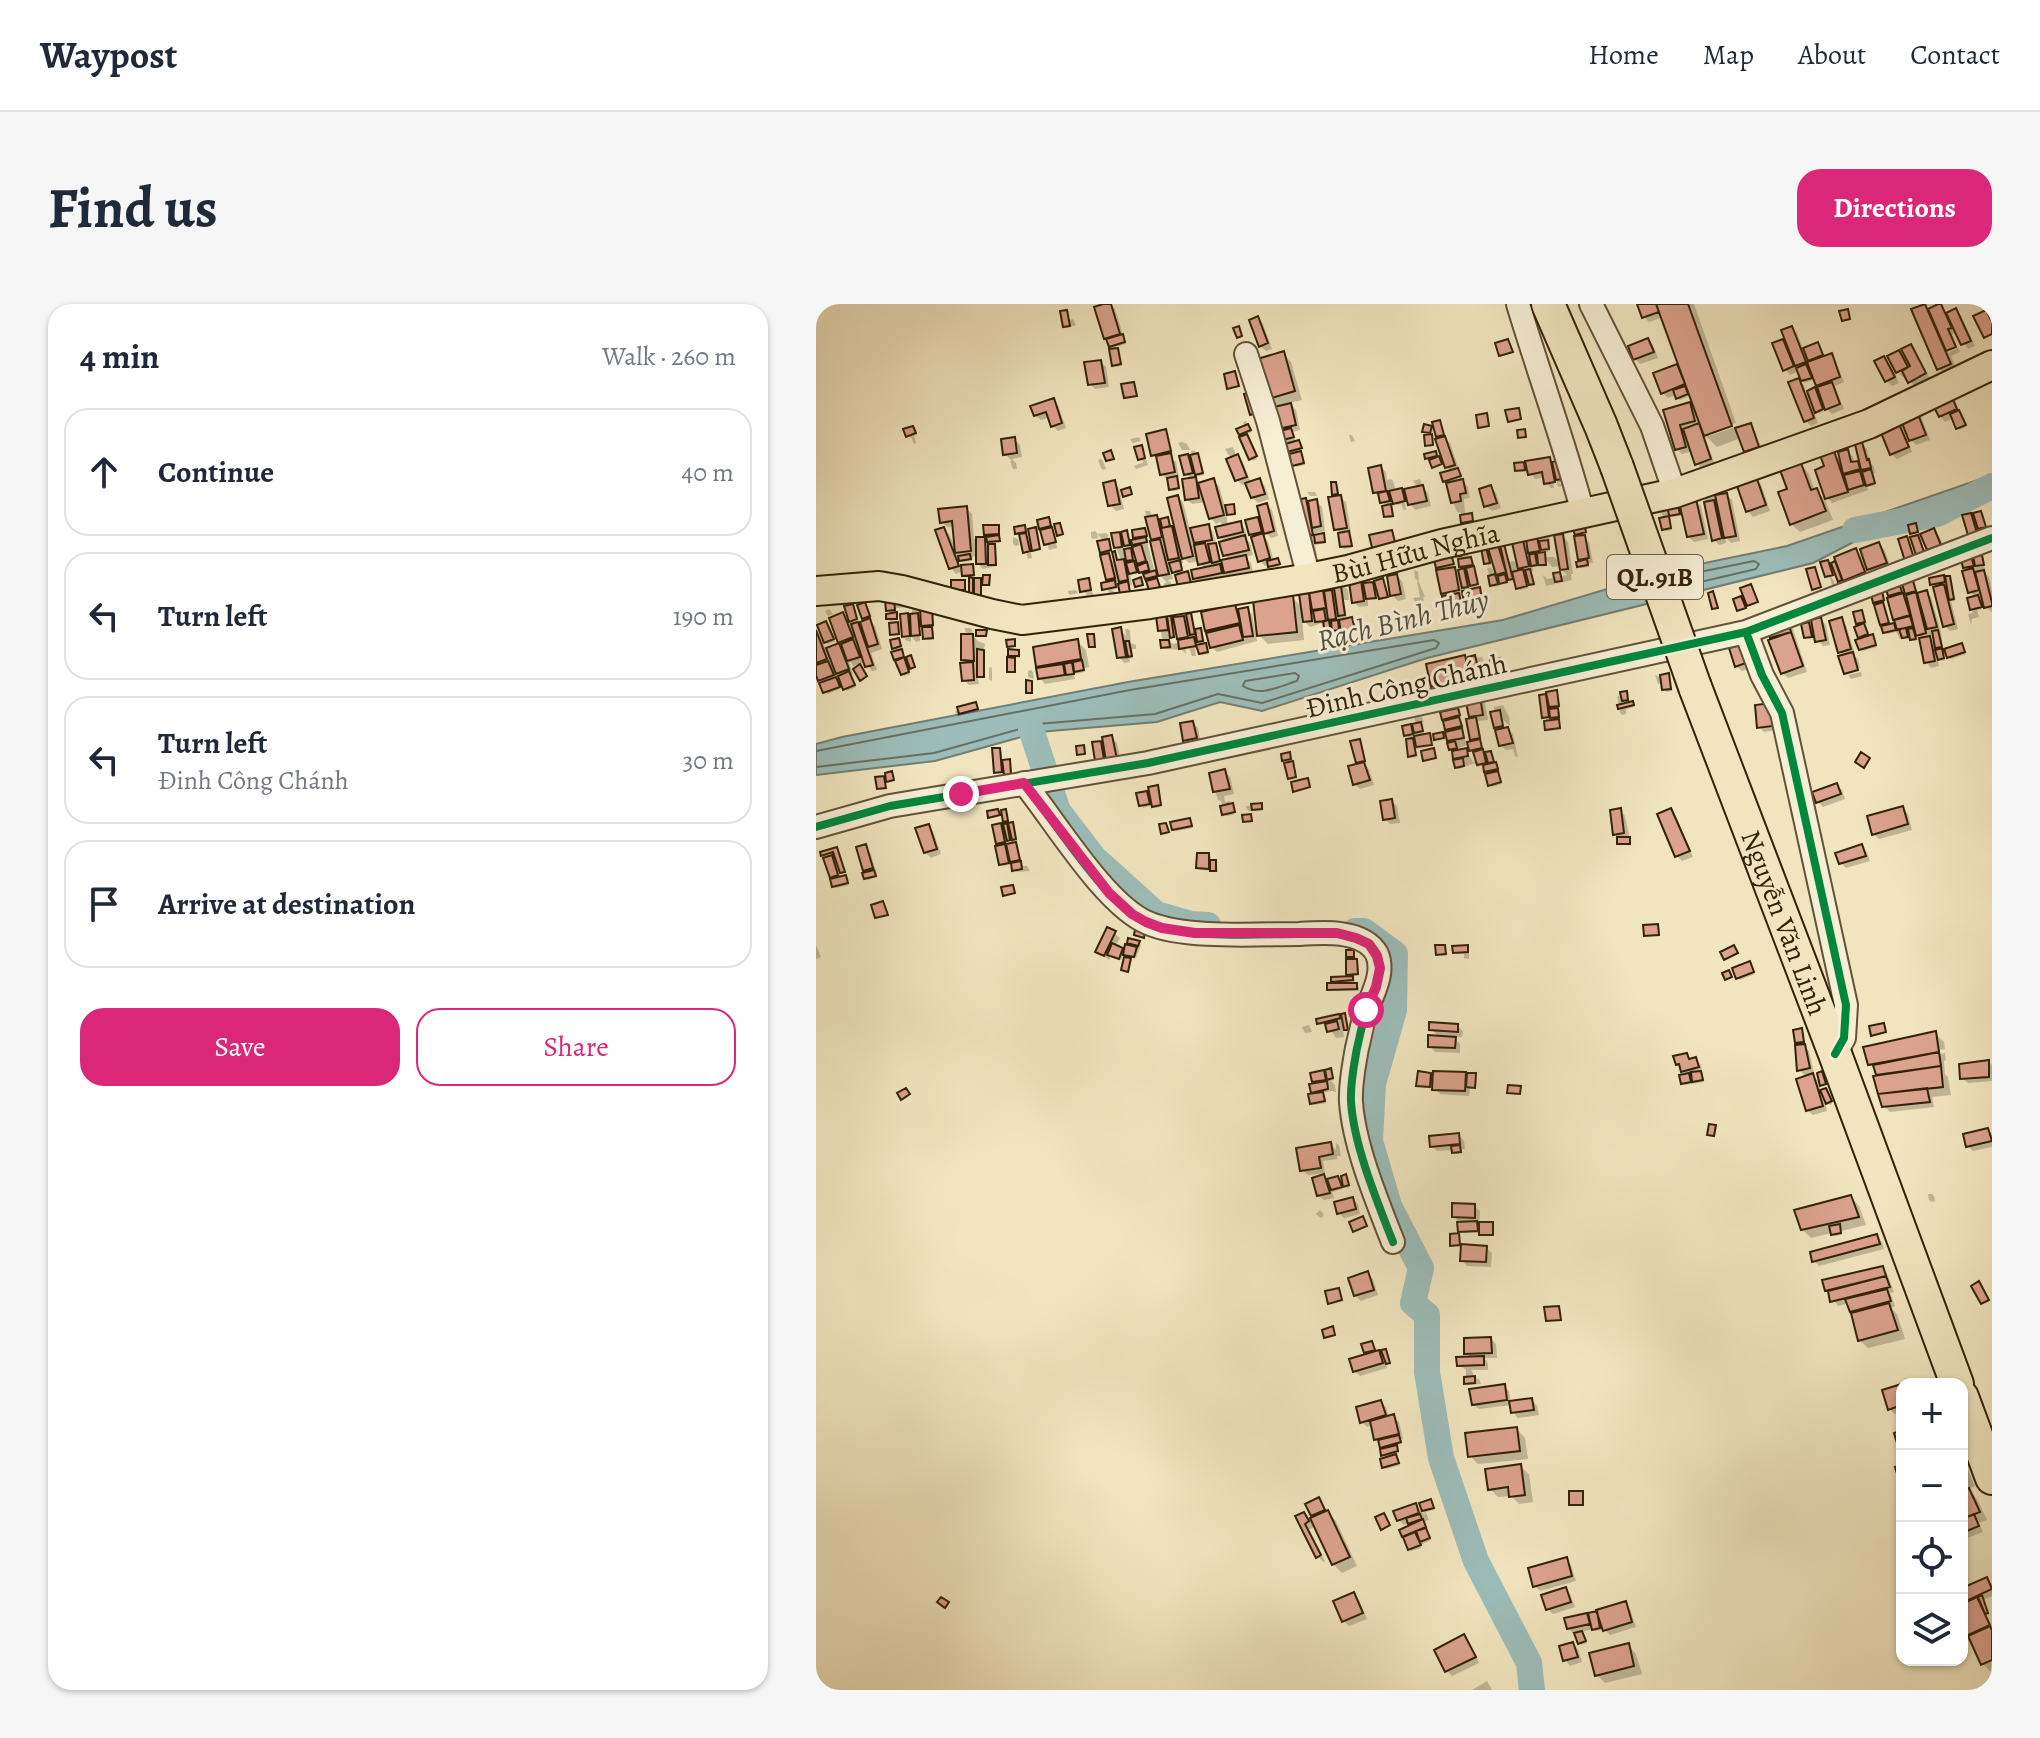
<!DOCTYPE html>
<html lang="en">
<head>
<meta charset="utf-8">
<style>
  :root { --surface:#fff; --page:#f6f6f7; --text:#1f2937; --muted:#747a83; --line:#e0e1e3; --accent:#db2777 }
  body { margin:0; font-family:Alegreya,serif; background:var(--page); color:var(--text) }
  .controls { position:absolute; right:24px; bottom:24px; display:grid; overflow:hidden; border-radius:16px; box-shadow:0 2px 6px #0004 }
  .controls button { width:72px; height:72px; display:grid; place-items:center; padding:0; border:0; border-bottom:2px solid var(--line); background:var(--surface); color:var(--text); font:40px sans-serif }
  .stop { position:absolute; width:24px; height:24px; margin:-18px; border:6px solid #db2777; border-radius:50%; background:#fff }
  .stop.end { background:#db2777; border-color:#fff; box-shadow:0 2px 8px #0008 }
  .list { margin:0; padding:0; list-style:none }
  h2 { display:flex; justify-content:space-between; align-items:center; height:104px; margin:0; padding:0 32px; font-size:34px }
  h2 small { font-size:26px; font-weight:400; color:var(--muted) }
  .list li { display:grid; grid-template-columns:52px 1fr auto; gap:24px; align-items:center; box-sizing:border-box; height:128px; margin:0 16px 16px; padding:0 16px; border:2px solid var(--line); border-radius:24px }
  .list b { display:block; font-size:30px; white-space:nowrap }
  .list p { margin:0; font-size:26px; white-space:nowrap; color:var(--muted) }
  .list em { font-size:26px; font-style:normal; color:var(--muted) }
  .actions { display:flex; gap:16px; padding:24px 32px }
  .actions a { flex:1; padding:18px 0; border:2px solid var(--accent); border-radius:24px; text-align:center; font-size:28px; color:var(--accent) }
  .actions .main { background:var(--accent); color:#fff }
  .icon { flex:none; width:44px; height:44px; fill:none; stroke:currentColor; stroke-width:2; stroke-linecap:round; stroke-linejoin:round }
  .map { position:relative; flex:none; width:1176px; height:1386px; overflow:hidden; border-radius:24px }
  header { display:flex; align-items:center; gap:48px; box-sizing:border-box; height:112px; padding:0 40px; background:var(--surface); border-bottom:2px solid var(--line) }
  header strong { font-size:38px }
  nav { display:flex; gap:44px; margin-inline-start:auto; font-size:28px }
  .intro { display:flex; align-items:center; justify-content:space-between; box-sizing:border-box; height:192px; padding:0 48px }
  h1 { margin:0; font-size:56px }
  .button { padding:20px 36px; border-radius:24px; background:var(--accent); color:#fff; font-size:28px; font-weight:700 }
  main { display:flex; gap:48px; padding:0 48px }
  aside { flex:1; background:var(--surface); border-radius:24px; box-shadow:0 2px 6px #0004 }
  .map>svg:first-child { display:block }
  .water { fill:#9cbdb9; stroke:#727f73; stroke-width:2 }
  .shadow { fill:#0003; fill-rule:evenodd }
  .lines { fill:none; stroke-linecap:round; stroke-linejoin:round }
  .shore { stroke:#687061; stroke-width:2 }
  .river { stroke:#9cbdb9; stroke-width:26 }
  .building { fill:#dba28d; stroke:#332209; stroke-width:2 }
  .minor-casing { stroke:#625336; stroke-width:26 }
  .major-casing { stroke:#332209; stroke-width:32 }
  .highway-casing { stroke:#332209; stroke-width:36 }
  .minor { stroke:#f6eed5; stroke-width:22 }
  .major { stroke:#f1e5bf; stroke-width:28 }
  .highway { stroke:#f1e5bf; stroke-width:32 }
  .highway-bridge-casing { stroke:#332209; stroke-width:36; stroke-linecap:butt }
  .highway-bridge { stroke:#f1e5bf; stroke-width:32 }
  .cycleway-casing { stroke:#f6eed5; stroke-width:13 }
  .cycleway { stroke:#00873e; stroke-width:8 }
  .route { stroke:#db2777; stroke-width:10 }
  .labels { text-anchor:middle; stroke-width:6; stroke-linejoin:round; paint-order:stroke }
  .shield { fill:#f6eed5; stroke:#6e5f46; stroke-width:2 }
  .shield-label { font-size:26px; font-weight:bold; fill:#332209 }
  .street-label { font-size:28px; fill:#332209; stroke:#f6eed5 }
  .water-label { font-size:30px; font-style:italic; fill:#52503e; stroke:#f6eed5 }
</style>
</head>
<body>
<header>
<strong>Waypost</strong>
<nav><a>Home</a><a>Map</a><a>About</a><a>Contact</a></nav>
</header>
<div class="intro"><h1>Find us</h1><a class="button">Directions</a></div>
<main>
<aside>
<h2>4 min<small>Walk · 260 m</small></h2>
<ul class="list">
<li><svg class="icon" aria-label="ahead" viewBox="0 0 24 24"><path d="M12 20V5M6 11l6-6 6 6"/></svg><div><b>Continue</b></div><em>40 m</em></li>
<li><svg class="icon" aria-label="left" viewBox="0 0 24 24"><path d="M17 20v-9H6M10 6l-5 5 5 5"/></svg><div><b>Turn left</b></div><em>190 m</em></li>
<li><svg class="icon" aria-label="left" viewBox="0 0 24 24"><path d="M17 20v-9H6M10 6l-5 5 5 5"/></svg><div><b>Turn left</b><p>Đinh Công Chánh</p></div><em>30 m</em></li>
<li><svg class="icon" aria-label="arrive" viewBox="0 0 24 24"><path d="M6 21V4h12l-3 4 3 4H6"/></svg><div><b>Arrive at destination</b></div></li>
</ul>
<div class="actions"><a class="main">Save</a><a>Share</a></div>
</aside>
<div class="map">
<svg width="1176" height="1386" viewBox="0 0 1176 1386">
  <rect width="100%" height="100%" fill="#f1e5bf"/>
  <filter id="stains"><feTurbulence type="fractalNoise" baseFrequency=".0025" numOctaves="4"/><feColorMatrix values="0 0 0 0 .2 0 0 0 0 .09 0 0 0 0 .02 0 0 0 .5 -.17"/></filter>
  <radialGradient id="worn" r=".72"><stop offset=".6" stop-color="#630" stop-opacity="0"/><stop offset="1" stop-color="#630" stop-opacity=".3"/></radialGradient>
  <path class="water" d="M1176 171V181L1090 211 997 259 611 354 446 407 404 398 341 418 223 428 119 457 0 471V440L26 433 312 378 687 316 855 266 971 242Z"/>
  <path class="shadow" d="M294 0 299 5 310 40 299 43 303 48 306 62 300 63 298 61 299 46 289 34Z
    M823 0H878L920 119 893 128V132L922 122 923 125 934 121 939 127 947 148 935 152 929 146 925 134 901 143 888 130 899 161 886 165 881 159 877 147 866 150 861 145 849 108 873 100 881 109 875 91 864 96 860 91 852 94 846 89 861 62 867 69 847 13 833 18 828 13Z
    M1125 1 1131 10 1140 7 1145 12 1159 42 1152 45 1141 28 1136 31 1140 40 1132 44V49L1142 44 1144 48 1135 52 1142 68 1132 73 1123 64 1108 2 1112 6Z
    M250 8 253 16 257 15 260 21 251 24 249 22Z
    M442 15 447 20 456 45 450 47 444 42Z
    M976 24 981 29 987 46 1001 41 992 55V59L1015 52 1020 57 1028 78 1019 82 1028 105 1016 110 1004 98 1008 107 1003 109 996 102 1002 119 995 122 990 117 982 76 988 81 990 89 998 86 1007 94 1000 75 988 79 983 67 974 71 969 65 959 40 971 35Z
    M832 36 837 41 842 54 824 60 819 55Z
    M1095 43 1100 48 1114 75 1099 83 1090 71 1087 73 1083 70 1095 63 1094 60 1080 67 1083 48 1095 60Z
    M467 50 475 58 486 96 473 99 480 106 484 126 477 128 480 139 483 138 485 140 487 145 482 147 486 151 489 161 480 163 475 149 468 142 474 141 469 135V128L463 123 441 115 436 110 460 104 451 95Z
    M1068 54 1075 62 1083 79 1076 82 1071 77Z
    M285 58 290 63 293 83 279 85 274 80Z
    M1135 95 1140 100 1150 123 1143 126 1137 114 1129 118 1124 112Z
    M237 96 242 101 250 124 242 127 237 122 234 113 225 116 219 111Z
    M1099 107 1105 112 1114 136 1100 141 1089 130 1096 148 1081 155 1075 150 1079 113 1090 125Z
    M430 117 436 128 429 131 441 155 437 157 428 133 424 130 429 123 427 118Z
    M623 118 629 134 634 139 646 174 644 175 652 183 654 194 648 195 649 212 655 211 658 219 649 221 647 218 645 209 641 208 629 177 636 168 631 163 625 135 622 132Z
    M615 123 617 125 616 132 618 142 613 143 611 141 613 132 608 127Z
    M99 126 101 131 98 132 100 139 98 140 95 133 92 132Z
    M349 127 353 131H349L356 157H360L363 173 360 174 362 177 364 186 357 187 352 176 346 170 344 157 337 151Z
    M533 131H536L539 137 535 138Z
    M323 133 325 137 317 139 315 137 314 135Z
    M198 135 204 141 206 153 196 155 200 159 201 165H197L194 157H196L189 150Z
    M366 138 371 140 374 146H366L362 139Z
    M1046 140 1051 145 1054 159 1058 163 1059 169 1057 170 1060 181 1051 183 1052 186 1016 199 1011 194V164L1017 149 1026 158 1031 148 1037 153 1038 159 1045 158Z
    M325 143 332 161 320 165 318 162 328 158 324 155Z
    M417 143 420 151 427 158 435 179 443 177 449 182 453 195 442 199 436 193 432 179 426 181 421 176 415 155 409 145Z
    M378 146 383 153 388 171 383 172 376 166 379 175 385 180 397 176 403 182 409 203 417 202 419 204 420 211 415 212 410 207 412 222 424 220 429 225 431 233H428L434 239 437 251 429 253 435 259 437 269 384 279 379 274 389 265 383 257 373 259 366 252 367 259H365L368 270H371L376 275 381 293 366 290 361 270 354 264 357 275 352 276 356 280 357 286 349 285 348 279H351L344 271 329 207H334L337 214 340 213 345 217 351 216 355 224 362 231V193L367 198 374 226 392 222 397 228 405 258 414 257 409 251V238L404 233 409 223 404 218 400 220 395 214 390 198 376 200 371 195 375 175 370 170 371 152 378 159 375 147ZM408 258 410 268 401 259Z
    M285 155 287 157 290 165 287 166 285 164 282 156Z
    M733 155 736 158H733L738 184H735L730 179 729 173 719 175 713 167 703 168 701 166 707 160 713 166Z
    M737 159 753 176 743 178 744 180 757 179 760 188 749 189 746 182 742 183Z
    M985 161 993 170 999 187 1009 195 1017 216 984 228 975 220 973 186Z
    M565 163 570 168 571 176 575 175 577 177 580 187 585 186 587 188 590 206H588L585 200 581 201 574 194 575 199H572L577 204 578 213 572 214 570 212 571 203 559 188Z
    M604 175 606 181H604L612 189 615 202 599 206 594 200 602 184 597 177Z
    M940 175 945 180 954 207 937 213 932 207 923 181Z
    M298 179 303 184 308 205 300 207 294 201Z
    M520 180 522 182 523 193 530 198 535 228 532 229 535 232 537 243 528 245 526 242 524 229 519 225 521 193 518 190Z
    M675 183 680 189 685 204 676 207 670 202Z
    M483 185 486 202 489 196 492 199 501 198 506 203 509 227 500 229V233L507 232 509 234 510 239 499 241 501 251 497 249 496 241H494L478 186Z
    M491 188H499L501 192H494Z
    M887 188H898L899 193 910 191 916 196 924 237 915 239 909 232 910 239 903 241 898 236Z
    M879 197 885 202 892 235 878 238 872 232 868 211 857 213 855 211 860 200 867 207Z
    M450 201 456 206 462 232 455 234 445 224 447 232 452 237 458 257 462 256 464 258V262L456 264 453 261 449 262 443 256 439 234 435 230 442 215 448 222Z
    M150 204 156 210 158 235H168L173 240 172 232 170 230 182 223 184 225V231L180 232 185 238 176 239 180 244 181 262 167 265 162 260V252L155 253 156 257 147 258 141 252 143 259 136 260 137 263 156 262 158 264 159 276H164L168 280 173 273 175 275V282H170L166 278V292L157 291 155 289V273H150L148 267 140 270 135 264 128 225 133 230 142 250 139 222 131 223 126 218Z
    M845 206H849L851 208 856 226 850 227 847 225 849 215 846 211Z
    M232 215 238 227 241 244 233 246 227 228 228 227 225 224Z
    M768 221 771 230 766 231 773 238 777 259H773V263L765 264 762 262 768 258 764 255V233L760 230Z
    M208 223 210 226 216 254 212 255 205 231 201 229Z
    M279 227 282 230 290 229 292 231V234L290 235 294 239 296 248 290 249 298 259 307 257 310 261 315 259 310 255 306 256 304 254 300 243 303 230 309 236 311 229 313 231 315 243H312L306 237 307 247 314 246 316 248 318 257H316L319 261 322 270 314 271 316 281 313 282 315 290 308 291 305 284 296 286 300 289 301 295 294 294 292 286 288 285 295 279 291 275 290 251 286 248 289 238 281 230 282 234 277 235 275 233V228Z
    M329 227 331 229 332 242 338 265 336 266 340 269 341 274 339 275 343 278 345 285 337 287 329 269 325 268 319 244 320 243 316 238 323 237 319 233Z
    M739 227V230L734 231V247L726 249 730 253H738L745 260 747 232 752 238 757 270H755L756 276 730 282 727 271 731 275 740 273 743 270 745 272 751 271 745 265V262L736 263 731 257V262L717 263V267L715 268 719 281 717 282 710 275 712 284 704 286 700 276 687 281 707 274 706 270 685 277 682 270 681 244 688 250V242L693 258 698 257 704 263 697 232 710 228Z
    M1118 227 1123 232 1129 246 1118 250 1113 245Z
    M197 233 202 235 203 241 200 242 197 240Z
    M1062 240 1068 245 1077 269 1062 274 1048 260 1053 274 1034 281 1024 271 1027 278 1023 277 1018 260 1025 267 1040 247 1051 258Z
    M669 246 673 249 675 261H672L677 266 683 282 678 283 676 281 671 264H674L670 259Z
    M652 250 657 262 655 263 659 266 663 281 658 283 651 276 653 284 650 285 645 280 647 289 663 286 669 291 671 301 656 304 650 299 648 291 644 292 646 299 632 302 630 300 632 293 627 289 626 267 622 263 635 255 638 262H636L646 273 647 267 654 273 651 263 647 264 645 262 644 251Z
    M1165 253 1169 265 1165 266 1173 273 1176 287V308L1170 303 1167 291 1162 293 1166 305 1161 306 1163 313 1156 315 1155 321 1152 310 1157 309 1153 295 1160 293 1154 288 1153 267 1149 263 1155 254 1160 260Z
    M1013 260 1017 273H1015L1018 277 1020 287 1017 285 1014 274 1011 272Z
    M598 266 602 268 603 278 609 293H607L608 297 600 299 597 294 604 293 601 278H603L599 274Z
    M581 272 586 277 590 295 582 297 576 291Z
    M1096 274 1101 290 1110 288 1115 293 1125 328 1127 344 1124 345 1127 348 1129 356 1126 357 1121 352 1123 362 1115 364 1110 358 1107 335 1102 331 1100 323 1095 324 1099 328 1101 336 1098 337 1096 334 1084 335 1080 328 1071 330 1060 302H1062L1059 298 1065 290 1069 298 1065 299 1068 303 1074 322 1081 320 1077 294 1074 291 1084 284 1087 292 1094 298 1090 289ZM1118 330 1121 341 1115 335 1113 331Z
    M272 276 277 290 281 292V295L271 294 270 289 266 287Z
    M542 276 548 281 557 280 560 284 561 295 552 296V302L543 303 538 298Z
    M530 278 531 281 527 282 532 286 533 296H528L531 316 536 315 538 318 540 328 529 330 526 327 513 331 509 318 494 323 486 315 488 336 452 340 440 328H443L476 293 487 304 485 292 500 290 495 285ZM513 308 514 315 517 318H515V323L512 324 509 309Z
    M1136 279 1139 297H1135L1142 325 1134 327 1129 322 1118 283 1126 281 1134 290 1132 280Z
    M260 286 262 289 254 291 252 289V287Z
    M71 298 92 299 94 303 80 304V308H77L82 313V316L74 317 72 315 77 311 72 306Z
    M49 300 55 314 52 315 59 322 66 345 55 349 61 366 56 367 49 358 37 362 35 358 33 359 37 370 34 371 40 383 31 387 25 375 21 377 24 385 11 390 0 365V328L9 337 10 319 12 321 19 337 12 340 4 332 10 346 26 340 24 338 26 311 36 320 30 304 36 302 43 320 51 317 47 313Z
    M419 302 423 307 431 305 436 310 441 337 401 348 396 343 395 330 391 326Z
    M13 305 17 310 12 312 9 307Z
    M96 305 115 306 117 308 118 323H113L118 327V336H111L108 334V324H104V337L100 338 95 332V338L89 336V334H92L86 312H96Z
    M376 307 379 327 384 326 386 328 393 350 386 351 383 343 379 344 380 352H376L372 341H369L370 350 366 346 349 345 347 343 350 338 346 334 344 322 340 321V314L349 312 356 316 357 327H352L354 338 357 340 367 337 363 334 367 314 374 320 372 310 368 311 366 309ZM382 332 383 337 387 341 380 343 379 338 375 333Z
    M1046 308 1050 320H1046L1053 333 1058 334 1061 343 1047 347 1045 345V336L1041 324 1045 322 1042 319Z
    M1025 315 1030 321 1039 350 1037 351 1042 355 1044 364 1030 368V370L1025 353 1029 352 1024 348Z
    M1005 316 1010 321 1014 341 1007 342 1001 334 992 335 990 333 992 321 999 327Z
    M972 320 977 325 991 368 972 374 966 369 954 325Z
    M149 324H155L157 329H154L162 337 169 340 168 345H164L169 350V374H162L163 380 153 381 148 376 152 360 147 356 154 332 149 327Z
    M304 325 310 332 309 325H312L314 327 315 339 320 341V345H316L317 354 313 355 314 358 308 359 303 353Z
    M82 336 86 344 83 345 87 349 89 355 94 354 96 356 100 365 90 358 94 370 88 372 78 349 82 348 78 344Z
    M261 337 270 346 273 363 268 364 269 368 258 370 259 375 229 380 224 374 226 365 222 362Z
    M924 343 934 364 926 367 920 362Z
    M1147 343 1150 350 1135 355 1132 353Z
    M194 348H202L204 350V354L200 353V369L193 367Z
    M666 353 671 364 674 381 620 390 617 382 648 354 655 361 654 355Z
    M175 363 176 365V377L173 375V364Z
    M215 366 217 368 218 375 212 373V367Z
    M1045 368 1046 372 1035 375 1032 371Z
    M839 371 844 373 852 372 854 374 856 387 850 388 847 379 842 380Z
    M740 388 744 403 740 404 744 408V415H740L744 419 745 426 733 427 731 425 733 418 728 413 725 392Z
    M810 389 814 400 816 399 818 403 810 405V410L806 411 804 409 801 391 804 393 806 401 812 400 808 396Z
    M664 394 669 399 672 416 662 417 667 445 665 446 669 450 674 449 676 451 683 467 679 468 683 471 686 480 676 483 674 481V471L670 467 669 461 661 463 659 459 643 465 641 463 638 446 635 445 632 429H634L631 425V418L627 415 623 402 643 399 645 413 641 414 645 418 646 424 644 425 648 428 650 440 657 438 653 417 658 416 654 412ZM654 440 655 445 659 447 662 457 657 458 650 446 641 448 640 445Z
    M159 401 162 407 142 412 140 410 139 407Z
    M687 401 693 413 694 422 687 416 688 426 692 425 697 430 702 454 699 452 697 445 690 446 684 441V427L680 423 678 403Z
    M954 401 961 426 948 428 943 423Z
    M605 411 608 418 602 419 606 422 608 432 613 431 615 433 617 442 600 445 601 453 596 454 594 452 595 436 590 431 588 423 602 421 599 417 598 412Z
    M377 419 382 424 385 441H368L372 439 369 436Z
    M296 434 301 439 305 460 297 461 288 452 289 457 283 458 284 439 290 444Z
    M543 437 550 459H547L553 465 558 481 544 485 539 480 544 461 542 458Z
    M184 446 186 448V458L193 457 195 459 196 472H192L189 469 182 470 180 468Z
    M409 468 414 473 418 490 408 492 409 498 414 497 417 511 410 512 405 497 402 496 399 487Z
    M1020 481 1026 486 1029 495 1007 503 1002 498Z
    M341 484 343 486 346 502 340 504 338 501 327 504 323 491 335 488Z
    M576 497 581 502 584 519 574 520 569 515Z
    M445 501 448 506 433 507 431 505 430 502Z
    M1087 505 1092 510 1096 526 1063 535 1057 529Z
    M804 506 809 512 815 541H805L803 539V534L799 530Z
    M855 506 860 512 877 553 866 557 861 552Z
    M189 507 193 521 198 522 201 537H197L201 542 205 558H203L207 562H211L214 567 200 568 197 560 187 562 185 560V543L181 539 184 521 191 528 189 522 192 521 189 518ZM188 531 197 540 190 542Z
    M374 516 377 524 360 527 358 525Z
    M112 522 117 527 125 550 115 554 109 548Z
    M49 542 54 548 61 570H60L61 573 52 576 50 574 52 570 49 566 42 544Z
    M1046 543 1051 548 1054 557 1030 564 1025 559Z
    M393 551 395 553 394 558H399L401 560 402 568 385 566 382 564Z
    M17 555 23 575 29 573 33 581 20 584 18 582V576L15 573Z
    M298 629 304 634 299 643 309 649 313 637 325 641 320 654 311 652 308 649 305 656 295 652 293 656 281 647Z
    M0 641 5 653 1 655 0 654Z
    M648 641 653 645V655L648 654V650H641L638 648 639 642Z
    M537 648 540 654H537L542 659 543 671 538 672 539 681 543 683V687H515L513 685 522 681 517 677 533 674 532 657H537L532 652Z
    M935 661 939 670 924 676 922 674Z
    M528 711 533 727 527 726 528 733 520 734 517 729 513 727 511 719 504 721 502 719V717Z
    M493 721 496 728 489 729 486 723Z
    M641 722 647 727 646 733 636 732 644 740V749L619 748 614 742 624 734 615 725Z
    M985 726 989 739 985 740 993 747 998 769 995 770 1002 777 1005 788H1011L1016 800 1014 801 1008 795 1011 807 997 811 991 806V773L983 766 985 742 981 738Z
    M1119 729 1128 738 1129 745 1057 758V762L1129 749 1130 756 1128 757 1129 770 1132 773 1135 791 1116 793 1118 803 1074 808 1068 802 1060 773H1065L1054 760 1050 745Z
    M870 751 876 756 879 755 885 761 888 778 869 781 867 779 871 771 861 760Z
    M1173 758 1176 761V777L1152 779 1146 774Z
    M515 767 518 776 515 777 519 781 520 788 516 787 505 789 509 792 510 799 498 801 496 799 497 792 495 781H499L496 770 507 768 513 774Z
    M649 770 653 774 659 771 661 773 660 785H654L653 792 624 790 615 782V784L604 783 602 781 614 771 619 775Z
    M1172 826 1176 830V843L1157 847 1152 842Z
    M643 831 648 837 649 845H646V849L640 850 637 846 621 847 616 842Z
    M520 839 523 841 525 852H521V855L507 857 509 869 492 871 486 866 514 840 520 846Z
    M508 873 512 877 522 874 529 882V873L534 883 531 884 524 877 526 885 516 888 518 894 508 896 502 891Z
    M1112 890H1116L1118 892 1119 897 1115 898 1113 896Z
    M1035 893 1043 902 1050 921 1025 927 1026 931 1019 932 1016 929 995 934 986 925Z
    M536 895 542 900 544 910 528 914 523 909Z
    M658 902 664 907 663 920H676L678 922V932H668L665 928 646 929 644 927 643 918 638 912Z
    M504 906 508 911 505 914 500 910Z
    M1061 932 1066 938 1068 945 1003 962 998 957Z
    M670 944 676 949 675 963 651 962 646 956Z
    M1066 964 1071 969 1078 988 1074 989 1079 1002 1075 1004 1081 1010 1089 1035 1052 1044 1043 1036 1039 1010 1033 999 1022 1002 1011 986Z
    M552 970 557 975 562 991 545 997 539 991Z
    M675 1035 680 1040 681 1054H668L672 1059V1066H655L657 1069 658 1074 663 1075 665 1080 652 1081 650 1079V1066L643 1061 655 1054 650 1049Z
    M557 1041 560 1049 562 1048 571 1057 569 1047 571 1049 575 1060 568 1055 571 1064 544 1072 539 1067 553 1051 549 1048Z
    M688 1082 693 1087 695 1099 716 1096 721 1102 723 1111 702 1114 697 1108 696 1101 663 1105 657 1100Z
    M1086 1082V1108L1079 1110 1073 1105Z
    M565 1098 570 1103 573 1114 577 1113 583 1118 587 1135H585L586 1140 581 1141 583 1149 578 1150 582 1154 584 1161 570 1165 568 1163 571 1155 567 1151 564 1139 560 1135 557 1121 551 1123 546 1118Z
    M701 1125 709 1134 712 1155 662 1160 654 1152Z
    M1146 1152 1159 1182 1151 1185 1161 1195 1171 1216 1163 1219 1167 1228 1146 1236Z
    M704 1162 713 1170 717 1198 703 1200 695 1192 682 1193 674 1185Z
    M504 1198 509 1209 511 1208 520 1217 541 1262 526 1269 517 1260 500 1222 492 1226 509 1257 507 1258 502 1252 482 1213 487 1210 494 1216 500 1214 497 1211Z
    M605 1198 607 1200 616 1199 618 1206 610 1208 613 1216 608 1218 615 1236 604 1241 605 1244 595 1247 586 1227 595 1223 594 1219 588 1221 583 1216 599 1201 609 1211Z
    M750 1256 755 1261 760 1277 724 1287 719 1282Z
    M1171 1275 1176 1280V1292L1167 1296 1173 1311H1170L1176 1323 1175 1368 1167 1360 1156 1336 1146 1321V1286Z
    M749 1285 754 1290 759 1303 737 1310 732 1305Z
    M538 1291 543 1296 551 1315 533 1322 528 1317Z
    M809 1299 814 1305 820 1323 794 1331 784 1321 785 1326 780 1327 778 1325 765 1328 771 1339 765 1341 753 1324 770 1311 776 1317 780 1310 785 1315Z
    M648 1333 653 1338 663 1359 636 1372 631 1367 620 1347Z
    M757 1340 762 1345 766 1358 754 1362 749 1356Z
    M812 1341 820 1350 826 1370 789 1379 781 1371Z
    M671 1377 676 1386H656Z"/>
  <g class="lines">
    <path class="shore" d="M859 273 938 257 943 260 940 265 863 283
      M479 369 483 372 481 377C462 383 444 393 427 382L429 377Z
      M0 447 314 386 618 336 623 339 620 344 446 399 402 390 339 410 222 420 118 449 0 463"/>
    <path class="river" d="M1039 226 1121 210 1176 182
      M215 425 242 507 278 554 340 610 375 620 392 621
      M539 627H548L579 650 578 706 557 780 554 837 573 902 605 964 597 999 611 1011V1068L625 1154 660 1257 713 1359 716 1386"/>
  </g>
  <path class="building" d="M287 0H295L304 30 288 35 278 3Z
    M821 0H840L843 8 826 14Z
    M840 0H872L916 122 888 132Z
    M1109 0 1135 60 1121 66 1095 5Z
    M1122 0H1125L1136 24 1132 25 1140 43 1130 47 1112 5Z
    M1140 4 1155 37 1145 41 1130 9Z
    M1032 5 1034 15 1026 17 1023 7Z
    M251 6 254 22 247 23 244 7Z
    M1170 6 1176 18V30L1168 34 1157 12Z
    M442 12 452 39 443 43 433 16Z
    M423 22 426 32 421 34 417 24Z
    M976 22 990 58 979 62 965 26Z
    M307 30 309 38 293 43 290 35Z
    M832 34 838 48 817 56 812 42Z
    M692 35 697 48 683 52 679 39Z
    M967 35 978 62 967 67 956 39Z
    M1002 38 1007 51 992 57 987 44Z
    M1095 40 1110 69 1092 79 1086 67 1094 62 1085 45Z
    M302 44 305 60 296 62 293 45Z
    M1083 46 1092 63 1080 69 1071 52Z
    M468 47 479 87 449 96 438 56Z
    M1016 49 1024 73 1000 82 991 58Z
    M1068 52 1079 73 1069 78 1058 57Z
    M285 56 289 79 272 81 268 58Z
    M861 60 869 80 845 90 837 69Z
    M990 60 996 74 985 77 980 64Z
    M419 67 423 82 411 85 408 70Z
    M983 74 998 114 988 118 972 78Z
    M318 78 321 92 308 94 305 80Z
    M1016 78 1024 100 1009 106 1001 83Z
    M869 82 872 90 860 95 857 86Z
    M999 83 1007 105 999 109 991 87Z
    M439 87 444 108 434 111 428 90Z
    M1136 93 1141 105 1123 113 1115 97Z
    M238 94 246 119 235 123 230 108 218 112 214 102Z
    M874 98 879 117 864 121 870 143 859 146 847 106Z
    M475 99 480 121 462 125 458 103Z
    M703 104 705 115 692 118 689 106Z
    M1100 105 1110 131 1093 137 1083 111Z
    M1143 106 1150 121 1140 125 1134 110Z
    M671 109 673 122 662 124 660 111Z
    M1079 111 1093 143 1074 151 1061 119Z
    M624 116 628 131 620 133 616 118Z
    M883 119 895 155 879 161 867 125Z
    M935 119 943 143 928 148 919 124Z
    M432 120 435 126 423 131 420 125Z
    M608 120 616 122 614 129 606 128Z
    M97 122 100 129 90 133 87 125Z
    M475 124 478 133 467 136 464 127Z
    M350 125 355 147 335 152 330 130Z
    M709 125 710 133 702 134 701 126Z
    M431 130 441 152 433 156 423 133Z
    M616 130 617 141 609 142 608 131Z
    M629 132 639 161 629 164 619 135Z
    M199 133 201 149 187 151 185 135Z
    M483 136 486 144 471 148 469 140Z
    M1046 138 1051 156 1053 155 1055 164 1045 166 1039 140Z
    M326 141 329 154 322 156 318 143Z
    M1032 145 1035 158 1042 157 1044 165 1027 170 1022 148Z
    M295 146 298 155 290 157 287 149Z
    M485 147 488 159 476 162 473 150Z
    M620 147 621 152 609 155 608 150Z
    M1018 147 1032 188 1009 195 999 166 1008 162 1004 151Z
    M355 149 359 168 344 171 340 152Z
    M382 149 387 169 379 171 374 151Z
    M372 150 377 169 368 171 363 152Z
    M422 150 431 173 419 177 410 155Z
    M623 152 626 160 616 164 613 156Z
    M734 153 739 178 728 180 726 168 712 171 709 157Z
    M748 156 752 174 740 176 736 158Z
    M708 158 709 166 699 167 698 159Z
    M985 159 995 186 1001 184 1010 207 974 221 962 188 971 185 964 166Z
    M565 161 570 187 557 189 552 164Z
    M642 164 645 172 627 178 624 169Z
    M1055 165 1059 179 1050 182 1046 168Z
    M1044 167 1048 181 1032 186 1028 171Z
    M361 172 363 184 353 186 351 174Z
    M940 172 950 201 930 208 920 179Z
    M380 173 383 194 369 196 366 175Z
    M398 174 408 211 393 215 382 179Z
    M444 174 449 190 435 194 429 179Z
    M647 175 650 189 644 190 645 197 635 199 630 179Z
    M299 176 304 200 292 202 287 179Z
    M515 178H520L522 190 516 191Z
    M607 181 611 197 592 201 588 185Z
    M675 181 681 199 668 203 663 185Z
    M314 183 316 190 307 193 305 186Z
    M586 184 589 197 577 200 573 187Z
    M571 187 574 197 564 199 562 189Z
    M911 189 920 232 908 234 899 191Z
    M362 191 377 252 366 255 351 194Z
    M525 191 531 224 518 226 512 193Z
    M490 194 497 231 487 232 480 196Z
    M501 195 505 222 496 224 492 197Z
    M880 195 888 230 871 233 863 198Z
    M898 196 906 234 896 237 888 198Z
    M861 198 864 210 853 212 851 200Z
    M451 199 458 227 448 230 441 202Z
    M418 200 419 210 411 211 409 201Z
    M575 200 577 212 568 213 566 202Z
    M151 202 155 247 139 249 136 217 124 219 122 205Z
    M1165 207 1170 223 1162 225 1157 209Z
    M656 209 657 217 645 219 644 211Z
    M1155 209 1161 229 1152 231 1146 211Z
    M341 211 346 233 335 236 329 213Z
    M853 212 855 224 846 226 843 214Z
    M233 213 235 222 223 225 221 216Z
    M352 213 354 222 346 224 344 215Z
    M442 213 446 228 433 231 429 216Z
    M425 217 427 228 402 234 399 223Z
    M244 219 247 230 241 232 238 220Z
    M768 219 770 228 759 231 756 222Z
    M1100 219 1102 228 1094 230 1092 221Z
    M393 220 396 236 378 239 374 224Z
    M167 221H183V230L168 231Z
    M209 221 210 228 199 230 198 223Z
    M356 222 363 254 352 256 345 224Z
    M128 223 143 262 133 265 119 226Z
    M220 223 224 245 216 247 212 225Z
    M236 223 240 238 228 241 224 226Z
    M329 224 331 232 317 234 316 226Z
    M1118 224 1125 241 1111 246 1104 230Z
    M311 226 314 241 308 242 305 228Z
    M576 226 580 242 557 248 553 231Z
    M533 227 536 242 524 243 522 229Z
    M304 228 306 243 298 244 295 229Z
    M705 228 713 262 702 265 694 230Z
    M210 229 214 247 207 249 203 230Z
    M447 229 454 254 442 258 435 233Z
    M508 229 509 238 499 239 498 231Z
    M747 230 752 265 744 266 738 231Z
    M183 231 184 237 171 238 170 233Z
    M429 231 433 246 407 252 403 238Z
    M769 231 773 254 762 256 758 232Z
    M1102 231 1108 248 1100 251 1094 233Z
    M1091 232 1098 254 1089 257 1082 235Z
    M160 233H169L170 260H160Z
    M330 233 331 238 316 241 315 236Z
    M721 233 724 247 712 249 710 235Z
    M293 235 295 246 284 249 281 237Z
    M344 235 353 270 342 272 334 237Z
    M732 236 733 245 725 246 723 237Z
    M1063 238 1071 259 1051 266 1044 245Z
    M389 239 394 258 382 261 378 241Z
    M400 239 404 257 396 259 392 240Z
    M172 240H179L180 261H172Z
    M325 240 330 257 321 260 316 243Z
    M688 240 697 275 692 276 684 241Z
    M682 241 690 268 680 271 672 244Z
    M670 243 674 259 668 260 665 244Z
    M315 244 317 256 310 257 308 245Z
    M1040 244 1049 268 1027 277 1018 253Z
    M299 247 301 256 308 255 312 276 303 278 296 248Z
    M729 248 730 261H722L721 249Z
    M293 249 299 274 290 276 284 251Z
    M719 249 721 261 715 262 713 251Z
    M154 250 155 255 143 257 142 252Z
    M430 251 433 264 408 269 405 256Z
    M1166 251 1168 261 1159 262 1157 252Z
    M1155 252 1158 262 1147 264 1145 255Z
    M636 253 638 260 620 264 618 256Z
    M655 253 657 261 643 263 642 255Z
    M462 254 464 260 452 263 451 257Z
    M771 255 772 261 761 263 760 258Z
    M364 256 366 266 356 269 353 259Z
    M1012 256 1017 271 1009 273 1004 258Z
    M318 257 321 268 313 270 310 259Z
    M1019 257 1026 276 1022 278 1015 259Z
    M331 258 333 266 323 269 321 262Z
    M157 260 158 271 146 272 145 261Z
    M404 260 406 269 377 275 375 266Z
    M658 262 662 280 654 282 650 264Z
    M639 263 643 286 625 290 620 266Z
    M999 263 1005 283 996 286 990 265Z
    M648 264 652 283 646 284 642 266Z
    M1157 264 1163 286 1152 289 1146 267Z
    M707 265 711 282 700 285 696 268Z
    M714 265 718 280 713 281 709 266Z
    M340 266 341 272 329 275 327 270Z
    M1168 266 1176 299V302L1168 304 1159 268Z
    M372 267 377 288 364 291 359 271Z
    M744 268 746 277 739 278 737 269Z
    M581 270 585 290 574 292 571 272Z
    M679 270 682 280 674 282 672 272Z
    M689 270 691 278 683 280 682 272Z
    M1095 270 1100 287 1089 290 1084 273Z
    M167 271H174L173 281H166Z
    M1128 271 1129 278 1114 281 1113 274Z
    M1129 272H1134L1138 295 1133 296Z
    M153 273 157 274V290H153Z
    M325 273 327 281 319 283 317 276Z
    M158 274H165V291H158Z
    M273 274 275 286 264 288 262 276Z
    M341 274 344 283 333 286 330 277Z
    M567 274 572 293 563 295 558 277Z
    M135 276H149V286H135Z
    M299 276 300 283 286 286 285 279Z
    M545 276 548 297 536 299 533 278Z
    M312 277 314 288 304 290 302 280Z
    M557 278 560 294 550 295 547 279Z
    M935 280 942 298 931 302 924 284Z
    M1128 280 1138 320 1127 323 1117 283Z
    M525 282 529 311 522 312 518 284Z
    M1084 282 1086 288 1072 292 1070 285Z
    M664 283 666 296 648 300 646 287Z
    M507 286 510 304 496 306 493 288Z
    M516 286 520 315 512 316 508 287Z
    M1111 286 1121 323 1111 325 1101 289Z
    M897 287 902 304 896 305 892 289Z
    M1066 287 1068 296 1057 299 1055 290Z
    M1100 288 1110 329 1100 332 1090 291Z
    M493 289 496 317 487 318 483 290Z
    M643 289 645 298 628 301 626 292Z
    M1087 289 1094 311 1077 316 1071 294Z
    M477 291 481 328 441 332 437 296Z
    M1162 291 1166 303 1154 306 1151 294Z
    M925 292 930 304 921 307 917 295Z
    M78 295 79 306 70 307 69 296Z
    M49 298 54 312 46 315 41 301Z
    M1067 298 1073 319 1064 321 1058 301Z
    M37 300 41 315 33 318 28 302Z
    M419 300 424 319 389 327 385 308Z
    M432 303 437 332 427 333 422 305Z
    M104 304H116L117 321 105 322Z
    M508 305 510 317 499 318 497 307Z
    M1046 306 1049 318 1040 320 1037 308Z
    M27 308 37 333 22 339 13 314Z
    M81 308V315H70V310Z
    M92 309 94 332 86 333 84 310Z
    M102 309 104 331 95 332 94 310Z
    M375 309 379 330 374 331 370 310Z
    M350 310 352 326 342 327 340 312Z
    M351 312H355L358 333 354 334Z
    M368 312 372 333 361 335 357 313Z
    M1094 312 1097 322 1081 326 1078 316Z
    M536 313 539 326 525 329 523 316Z
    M1005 313 1010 336 999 338 995 316Z
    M1026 313 1035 345 1022 349 1013 317Z
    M54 314 62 340 52 343 44 318Z
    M513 316 515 329 509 330 507 317Z
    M522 316 523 326 516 327 515 317Z
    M10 317 18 335 8 339 1 321Z
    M972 317 975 328 954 334 951 324Z
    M42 318 57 361 49 363 35 320Z
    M82 318 83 330 74 331 73 319Z
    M993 318 996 333 988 334 985 320Z
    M1048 319 1052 330 1042 334 1038 323Z
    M1078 319 1080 326 1067 329 1065 322Z
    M423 321 427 336 394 344 390 329Z
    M106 323H116L117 334 107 335Z
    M305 323 310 353 301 354 296 325Z
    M385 324 387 337 381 338 379 325Z
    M1090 324 1092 333 1086 334 1083 325Z
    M1097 324 1100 335 1094 336 1092 325Z
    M0 326 11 355 0 359Z
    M160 326H171L170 332H160Z
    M1122 326 1126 343 1119 344 1116 327Z
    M975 328 987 362 965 370 952 336Z
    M145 330H157L158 357 145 356Z
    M271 330H278L279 343H273Z
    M1057 330 1060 341 1043 346 1039 336Z
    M1114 332 1119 357 1108 359 1103 334Z
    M378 333 380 342 363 345 362 336Z
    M83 334 85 342 76 345 74 336Z
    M37 335 44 353 31 357 25 340Z
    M199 335V342L191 343 190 336Z
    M262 335 265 355 220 363 217 343Z
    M344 336H353L354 343 345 344Z
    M309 337H313L316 352 312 353Z
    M23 339 33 365 20 370 10 344Z
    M390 339 392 348 383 350 380 341Z
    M1146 339 1149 348 1131 354 1128 345Z
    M924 341 930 359 919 363 913 344Z
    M1126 344 1128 354 1122 356 1119 346Z
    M86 345 88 353 78 356 75 348Z
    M161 345 168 346V373H161Z
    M192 345 203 346V352H192Z
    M1037 348 1042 366 1028 370 1022 352Z
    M95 351 99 363 94 365 90 353Z
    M649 351 654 374 615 383 610 360Z
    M659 351 664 373 656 375 652 353Z
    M88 353 93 368 85 371 79 357Z
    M191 353 199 354V368H191Z
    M684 354 686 368 676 369 674 356Z
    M266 356 268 366 258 368 257 358Z
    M12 357 18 371 2 377 0 371V361Z
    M157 358 158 376 146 377 144 359Z
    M256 358 258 370 250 371 248 360Z
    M44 360 51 372 44 377 37 365Z
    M247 360 249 371 222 375 220 364Z
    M669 360 672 372 665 374 662 361Z
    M33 367 39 381 27 386 22 372Z
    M853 369 855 385 846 386 844 371Z
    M20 373 24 383 7 389 3 379Z
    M210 376 216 377V389H210Z
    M741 386 743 402 733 403 730 388Z
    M811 387 812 396 806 397 804 388Z
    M730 390 733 413 726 414 723 391Z
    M664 392 667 411 653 413 649 394Z
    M817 397 818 401 802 405 801 401Z
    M160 398 162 405 143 410 141 403Z
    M955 399 957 422 941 424 939 401Z
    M642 404 644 411 626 416 624 408Z
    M742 404 743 413 734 414 733 405Z
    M684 406 687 422 678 424 674 408Z
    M643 413 646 422 629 426 627 417Z
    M660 413 664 434 654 436 650 415Z
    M743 415 744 424 729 426 728 417Z
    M377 417 381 434 367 437 364 419Z
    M605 418 607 427 598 429 596 420Z
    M595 420 597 430 588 432 586 422Z
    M692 423 697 439 683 442 679 426Z
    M646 424 648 434 631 437 629 428Z
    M627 428 628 434 618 436 617 430Z
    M614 429 616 441 600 443 598 432Z
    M296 431 301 455 290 457 286 433Z
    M597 434 600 451 592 453 590 435Z
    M544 435 549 457 540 459 534 437Z
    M664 435 666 444 653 447 651 438Z
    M285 437 288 456 279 457 276 438Z
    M639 437 641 444 633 446 631 439Z
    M268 441 269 450 261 451 260 442Z
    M176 444H184L186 468 178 469Z
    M618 444 620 454 607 457 605 447Z
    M651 444 652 452 637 455 636 447Z
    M667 445 670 459 661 461 657 448Z
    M675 447 678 458 672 459 669 448Z
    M474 448 475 455 466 457 465 450Z
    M1045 448 1054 454 1048 464 1039 458Z
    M647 454 648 462 639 464 637 456Z
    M194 455 195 470 188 471 186 456Z
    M477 457 480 473 472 475 468 459Z
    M548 458 554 476 537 481 532 462Z
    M680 458 682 465 668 468 667 461Z
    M409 465 414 485 397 488 393 469Z
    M76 467 78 476 70 478 69 469Z
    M682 467 685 478 672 482 669 470Z
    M68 472 70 484 61 485 59 473Z
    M492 474 494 483 477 488 475 478Z
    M1021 479 1025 490 1000 499 996 488Z
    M342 481 345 501 336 503 332 483Z
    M331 487 334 500 323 502 320 489Z
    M576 495 579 514 567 516 564 497Z
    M417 499 419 508 406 511 404 502Z
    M446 499V505L436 506 435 500Z
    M1087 502 1092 520 1056 531 1051 512Z
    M805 504 808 529 797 531 794 506Z
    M855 504 874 547 859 553 841 510Z
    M182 505 184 511 172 514 171 507Z
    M190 505 192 517 187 518 185 506Z
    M435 510 436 517 427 518 426 511Z
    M374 514 376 522 356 526 354 518Z
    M197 518 200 535 196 536 192 519Z
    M185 519 189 538 180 540 176 521Z
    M191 519 194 536 191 537 187 520Z
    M350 519 353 528 345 530 343 520Z
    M113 520 121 545 108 549 99 524Z
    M801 533H814V540H801Z
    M200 538 204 556 194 558 190 540Z
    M50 540 57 564 47 567 40 543Z
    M189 540 193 559 183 561 179 542Z
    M1046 540 1050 552 1023 560 1019 549Z
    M21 543 29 568 24 569 17 548 5 552 4 548Z
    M381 549H393V565L380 564Z
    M16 551 22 571 14 574 7 554Z
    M394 556H400V567H394Z
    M205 557 206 565 196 567 195 559Z
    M58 566 60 572 48 575 46 569Z
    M30 571 32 579 16 583 14 575Z
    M197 581 199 589 187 592 185 583Z
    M67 597 72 611 59 614 55 601Z
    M842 620 843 631 828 632 827 621Z
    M291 623 300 627 288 652 279 648Z
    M319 625 329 628 328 634 318 631Z
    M312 634 324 637 322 642 311 639Z
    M296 639 307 644 303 655 291 651Z
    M309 640 321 643 318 653 307 651Z
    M619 641H629L630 650 620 651Z
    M652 641V648L637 649 636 642Z
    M918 641 922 649 908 656 904 648Z
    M530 646H538V653H530Z
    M308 653 315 654 312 668 305 666Z
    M530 655H541L542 670 530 671Z
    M934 657 938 668 920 675 916 664Z
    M913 666 916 673 909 676 906 669Z
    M537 672V676L515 678V673Z
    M511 679H541V685L511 686Z
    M529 709 532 726H528L525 710Z
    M523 710 525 714 501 720 500 715Z
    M521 717 523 725 511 728 509 720Z
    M613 718 642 720V728L613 726Z
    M1068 719 1070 728 1055 732 1053 722Z
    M986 724 988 738 979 739 977 726Z
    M1120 727 1123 748 1052 761 1047 743Z
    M612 731 640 733 639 744 612 743Z
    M989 740 994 764 981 767 979 741Z
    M1123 748 1125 762 1060 771 1057 761Z
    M871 749 873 755 880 753 883 763 865 768 863 760 860 761 857 752Z
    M1173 756V773L1144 775 1143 760Z
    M1125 762 1127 783 1062 790 1057 772Z
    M515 764 517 774 511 776 509 766Z
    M508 766 510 776 496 778 494 769Z
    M602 767 615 769 614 783 600 782Z
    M617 767 650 768 649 787 616 786Z
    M885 767 887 776 876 778 875 768Z
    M1006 767 1010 780 1004 782 1001 769Z
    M651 769H660L659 784 650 783Z
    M873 769 875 778 865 780 863 771Z
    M997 769 1007 802 990 807 980 775Z
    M511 777 512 785 495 789 493 780Z
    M692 781 705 782 704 790 691 789Z
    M90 784 94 790 85 796 81 789Z
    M1010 784 1016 797 1010 800 1004 786Z
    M1111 784 1114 798 1066 803 1062 790Z
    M507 788 509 797 494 800 492 790Z
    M893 820 900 821 898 832 891 831Z
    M1172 824 1176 837 1150 843 1147 830Z
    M643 829 644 840 614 843 613 832Z
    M515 838 517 850 503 853 505 864 484 867 480 844Z
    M644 841 645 848 636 849 635 842Z
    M508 870 514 889 501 892 496 874Z
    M530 870 533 881 527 883 525 872Z
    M522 872 526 883 515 886 511 875Z
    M1035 891 1043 913 985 926 978 906Z
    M537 893 540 905 521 910 518 898Z
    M636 899 659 900V914L636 913Z
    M547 912 551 922 537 928 533 918Z
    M661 917 662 927 642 928 641 918Z
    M663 918H677V931H663Z
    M1024 920 1025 929 1015 931 1013 922Z
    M643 929 644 941 634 942V930Z
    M1061 930 1064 940 996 958 994 948Z
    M645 940 671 942 670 958 644 957Z
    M1067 962 1070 972 1009 987 1006 976Z
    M552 967 558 986 538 992 532 974Z
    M1070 972 1074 983 1014 998 1012 987Z
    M1163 977 1173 996 1165 1000 1155 982Z
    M523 984 526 996 512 1000 509 987Z
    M1071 985 1075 997 1034 1008 1029 995Z
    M1073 999 1082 1026 1042 1037 1035 1009Z
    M743 1002 745 1016 730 1017 728 1003Z
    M517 1022 519 1031 508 1034 506 1026Z
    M675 1033 676 1049 648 1050V1034Z
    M556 1037 559 1046 548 1049 545 1040Z
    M570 1045 574 1059 570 1060 565 1046Z
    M563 1046 567 1059 537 1068 533 1055Z
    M668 1052V1061L641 1062 640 1053Z
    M659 1072V1079L648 1080V1073Z
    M1089 1079 1090 1080H1086V1101L1072 1106 1066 1086Z
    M689 1080 691 1096 656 1101 653 1085Z
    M716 1094 718 1106 695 1109 693 1097Z
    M565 1096 570 1111 544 1119 540 1103Z
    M578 1110 583 1130 558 1136 554 1117Z
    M701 1123 704 1147 652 1153 649 1129Z
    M1086 1126V1152H1085L1078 1129Z
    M583 1131 585 1138 564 1144 562 1136Z
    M581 1141 582 1147 565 1152 564 1145Z
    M580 1150 583 1159 566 1164 564 1155Z
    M705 1160 709 1191 693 1193 692 1183 672 1186 669 1165Z
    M1086 1160V1185L1079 1163Z
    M1153 1184 1164 1208 1146 1215V1187Z
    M753 1187H767V1201H753Z
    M503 1193 509 1206 495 1212 489 1200Z
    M615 1195 618 1204 606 1207 603 1199Z
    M600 1199 603 1209 581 1217 577 1207Z
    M512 1206 534 1253 516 1261 494 1214Z
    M488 1208 493 1217 489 1220 505 1251 500 1254 479 1212Z
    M568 1209 574 1221 565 1226 559 1213Z
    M604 1210 606 1215 592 1220 590 1214Z
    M1158 1210 1163 1222 1146 1229V1215Z
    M607 1215 610 1223 586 1233 583 1226Z
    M610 1224 614 1234 604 1238 600 1227Z
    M599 1228 605 1241 592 1246 587 1233Z
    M751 1253 756 1272 717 1283 712 1264Z
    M1171 1273 1176 1285 1146 1299V1284Z
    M750 1283 755 1298 730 1306 725 1291Z
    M538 1288 547 1309 526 1318 517 1297Z
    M1166 1291 1172 1309 1169 1310 1162 1293Z
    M125 1293 133 1298 129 1304 121 1298Z
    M1161 1293 1174 1321 1150 1332 1146 1325V1300Z
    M810 1297 816 1318 787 1327 780 1306Z
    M781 1307 784 1324 776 1326 772 1309Z
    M771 1309 774 1320 751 1325 748 1314Z
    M1174 1322 1176 1326V1356L1165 1361 1152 1332Z
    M766 1327 770 1337 762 1340 758 1329Z
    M648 1330 660 1353 629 1368 618 1346Z
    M757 1338 762 1353 747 1357 743 1342Z
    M813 1339 818 1362 779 1372 773 1349Z"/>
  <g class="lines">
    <defs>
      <path id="minor" d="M702 0C723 70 748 138 767 209
        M775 0 836 122 859 189
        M430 50 452 117 493 274
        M930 328 946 371 966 409 1030 701 1028 734 1019 750
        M208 479C239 517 289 601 332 619 369 635 441 630 483 630 497 629 512 628 525 630 539 632 554 637 561 650 569 670 556 690 550 708 546 720 544 732 541 744 538 761 534 780 535 798 538 842 561 897 577 938
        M0 523 74 502 332 459 930 328 1176 234"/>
      <g id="major">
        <path id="s1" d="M0 287 63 282 86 286 176 310 206 316 334 300 493 274 532 266 626 240 859 189 1053 120 1176 61"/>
      </g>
      <g id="highway">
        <path d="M732 0 785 122 801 163"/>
        <path id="s2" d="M879 383 1019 750 1141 1080"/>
        <path d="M1146 1093 1176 1174"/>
      </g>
    </defs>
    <use href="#minor" class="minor-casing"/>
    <use href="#major" class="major-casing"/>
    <use href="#highway" class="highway-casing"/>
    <use href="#minor" class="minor"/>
    <use href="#major" class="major"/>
    <use href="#highway" class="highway"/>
    <defs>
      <path id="highway-bridge" d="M801 163 879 383"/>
    </defs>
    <use href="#highway-bridge" class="highway-bridge-casing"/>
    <use href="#highway-bridge" class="highway-bridge"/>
    <defs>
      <path id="cycleway" d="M930 328 946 371 966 409 1030 701 1028 734 1019 750
        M208 479C239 517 289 601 332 619 369 635 441 630 483 630 497 629 512 628 525 630 539 632 554 637 561 650 569 670 556 690 550 708 546 720 544 732 541 744 538 761 534 780 535 798 538 842 561 897 577 938
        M0 523 74 502 332 459 930 328 1176 234"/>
    </defs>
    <use href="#cycleway" class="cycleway-casing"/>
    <use href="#cycleway" class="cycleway"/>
  </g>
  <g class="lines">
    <path class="route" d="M145 490 208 479 293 589 316 610 330 618 346 624 379 629H521L540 634 553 640 561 652 564 664 560 683 550 706"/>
  </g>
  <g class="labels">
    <rect class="shield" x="791" y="251" width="96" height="44" rx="6"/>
    <g class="shield-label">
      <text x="839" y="282">QL.91B</text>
    </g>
    <g class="street-label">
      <text dy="10" stroke="none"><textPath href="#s1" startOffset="610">Bùi Hữu Nghĩa</textPath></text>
      <text transform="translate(590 381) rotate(-13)" y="10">Đinh Công Chánh</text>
      <text dy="10" stroke="none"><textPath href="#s2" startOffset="252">Nguyễn Văn Linh</textPath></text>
    </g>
    <g class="water-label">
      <text transform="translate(587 316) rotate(-14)" y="10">Rạch Bình Thủy</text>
    </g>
  </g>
  <rect width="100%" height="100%" filter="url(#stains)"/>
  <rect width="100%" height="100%" fill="url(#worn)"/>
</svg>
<div class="controls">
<button>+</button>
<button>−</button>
<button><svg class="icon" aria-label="locate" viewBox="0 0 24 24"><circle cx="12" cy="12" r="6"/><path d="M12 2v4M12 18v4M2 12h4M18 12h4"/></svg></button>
<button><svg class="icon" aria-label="layers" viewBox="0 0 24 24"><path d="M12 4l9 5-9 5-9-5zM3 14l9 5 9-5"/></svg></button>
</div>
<div class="stop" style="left:550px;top:706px"></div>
<div class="stop end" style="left:145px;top:490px"></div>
</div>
</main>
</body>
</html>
